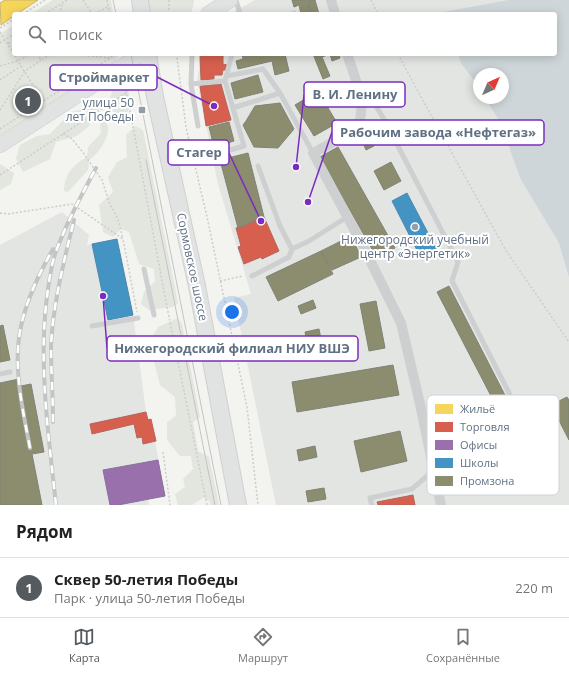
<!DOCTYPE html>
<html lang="ru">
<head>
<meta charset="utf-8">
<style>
  :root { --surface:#fff; --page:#f6f6f6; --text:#222; --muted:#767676; --line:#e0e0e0; --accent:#555a5f }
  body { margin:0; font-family:"Open Sans",sans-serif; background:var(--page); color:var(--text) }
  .compass { position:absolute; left:473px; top:68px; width:36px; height:36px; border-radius:50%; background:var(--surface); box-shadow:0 2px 10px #0003; rotate:44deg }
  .you { position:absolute; left:232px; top:312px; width:14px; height:14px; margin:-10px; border:3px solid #fff; border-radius:50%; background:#1a73e8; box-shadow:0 0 0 6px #1a73e833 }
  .badge { display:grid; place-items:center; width:26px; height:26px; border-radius:50%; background:var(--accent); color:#fff; font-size:13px; font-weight:700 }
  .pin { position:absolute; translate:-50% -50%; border:2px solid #fff; box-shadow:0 1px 4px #0006 }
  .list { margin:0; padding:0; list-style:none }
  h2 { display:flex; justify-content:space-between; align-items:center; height:52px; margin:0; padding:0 16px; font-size:17px }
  h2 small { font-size:13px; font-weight:400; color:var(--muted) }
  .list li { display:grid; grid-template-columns:26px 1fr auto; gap:12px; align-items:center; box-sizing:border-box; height:60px; padding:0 16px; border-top:1px solid var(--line) }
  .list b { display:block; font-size:15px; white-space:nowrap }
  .list p { margin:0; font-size:13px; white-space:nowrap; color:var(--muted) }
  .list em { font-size:13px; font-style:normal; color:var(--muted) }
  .icon { flex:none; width:22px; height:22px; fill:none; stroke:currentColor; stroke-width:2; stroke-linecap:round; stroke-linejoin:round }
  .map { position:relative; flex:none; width:569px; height:505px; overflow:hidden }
  .search { position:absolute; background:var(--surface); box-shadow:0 2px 10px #0003; left:12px; right:12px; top:12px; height:44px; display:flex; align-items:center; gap:10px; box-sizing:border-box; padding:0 14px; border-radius:4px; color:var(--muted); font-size:15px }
  .sheet { height:112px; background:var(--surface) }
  nav { display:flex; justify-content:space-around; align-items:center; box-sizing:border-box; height:56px; border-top:1px solid var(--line); background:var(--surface); font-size:11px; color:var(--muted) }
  nav a { display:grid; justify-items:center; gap:2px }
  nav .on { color:var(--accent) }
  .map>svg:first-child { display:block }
  .built { fill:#e3e5e3; fill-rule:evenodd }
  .green { fill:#e2e6de }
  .water { fill:#ced6d9 }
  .homes { fill:#f6d55c; stroke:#c9b768 }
  .shops { fill:#d6604d; stroke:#b3655e }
  .offices { fill:#9970ab; stroke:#88709f }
  .schools { fill:#4393c3; stroke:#4c89b0 }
  .industry { fill:#8c8c6e; stroke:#7f8475 }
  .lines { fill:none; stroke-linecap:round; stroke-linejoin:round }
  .secondary-casing { stroke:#cfd1d1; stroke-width:16 }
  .primary-casing { stroke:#cfd0d1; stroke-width:18 }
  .path { stroke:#ccc; stroke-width:1.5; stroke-dasharray:2 2; stroke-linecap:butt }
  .lane { stroke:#cecfd0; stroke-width:5 }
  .street { stroke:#cecfd0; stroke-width:10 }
  .secondary { stroke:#e1e2e2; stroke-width:15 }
  .primary { stroke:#e1e2e2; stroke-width:16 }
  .tram { stroke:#c3c4c5; stroke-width:1 }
  .rail-casing { stroke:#c3c4c5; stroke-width:4 }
  .rail { stroke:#fff; stroke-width:2.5; stroke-dasharray:8; stroke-linecap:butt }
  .poi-dot { fill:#939eaa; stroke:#fff; stroke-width:1.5 }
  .labels { text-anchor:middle; stroke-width:4; stroke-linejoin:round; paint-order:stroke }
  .poi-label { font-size:12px; fill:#607184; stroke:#fff; text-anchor:end }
  .street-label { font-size:12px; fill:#607184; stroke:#fff }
  .key { fill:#fff; stroke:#cfd4da; stroke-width:1 }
  .key-label { font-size:11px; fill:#607184 }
  .leader { fill:none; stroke:#7b2cbf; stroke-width:1.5 }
  .callout-dot { fill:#7b2cbf; stroke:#fff; stroke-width:1.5 }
  .callout { fill:#fff; stroke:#7b2cbf; stroke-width:1.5 }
  .callout-label { font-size:13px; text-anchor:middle; font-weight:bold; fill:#607184 }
</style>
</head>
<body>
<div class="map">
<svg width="569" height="505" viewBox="0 0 569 505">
  <rect width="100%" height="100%" fill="#f3f3f0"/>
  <path class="built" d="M255 0H569V505H276L234 298 251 294 218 184 197 81 201 54H555V14H230ZM479 74H503V98H479Z
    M62 212 89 235 87 245 117 239 133 315 146 412 148 419H151L165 496 148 499 149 505H0V245Z"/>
  <path class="green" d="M53 0H111L113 14H31Z
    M146 0H194V2L191 14H150Z
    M14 25V54H120L114 63 0 139V34Z
    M121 85 128 90 131 106 124 117H115L109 101 113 89Z
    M99 99 100 108 92 113 89 126 77 136 56 142 50 159 23 172 16 158 20 145 37 136 50 134 71 112 83 109 88 100Z
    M105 121C107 124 109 127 108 130 107 141 98 154 89 160L88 170 68 192 64 191C65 173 72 166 87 157L88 147 101 133 100 124Z
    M135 126 143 130 178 303 173 307 149 310 141 304 144 292 155 282 154 269 139 264 129 232 121 229 113 237 103 232 99 205 113 192 108 177 117 162 127 157 126 135Z
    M0 164 14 173 11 184 0 190Z
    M178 318 182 324 200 417 193 422 198 451 209 457 219 505H210V501L203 498 192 505H178L175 494 185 487 183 479 193 469 191 456H180L167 440V422L176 416 175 397 160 385 149 343 158 327Z"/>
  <path class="water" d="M509 0H569V277L559 243 521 180 500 122 485 98H503V74H479V87L461 63 458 54H555V14H432Z"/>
  <path class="homes" d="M5 0H38L17 14H14V16L1 25 0 3Z"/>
  <path class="shops" d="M201 54H225H223V64L227 65V70H223L222 75H214V79L201 80 200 57Z
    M221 84 231 120 206 126 200 86Z
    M264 217 279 251 262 259 261 257 244 264 238 247 241 246 236 228Z
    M146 412 148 420 151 419 156 441 143 444 142 437 137 438 134 424 92 434 90 424Z
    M413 495 415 505H378L377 502Z"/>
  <path class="offices" d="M158 460 165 496 118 505H110L103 470Z"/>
  <path class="schools" d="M407 193 438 252 422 260 392 201Z
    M117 239 133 315 108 320 92 244Z"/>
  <path class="industry" d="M292 0H307L310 11 301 14 299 5 294 7Z
    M308 0H315L319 14H311Z
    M242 54H285L289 71 275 75 272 61 238 69 236 61 243 59Z
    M313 54H330L322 57 330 76 323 79Z
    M330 54H339L340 58 332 61Z
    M258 75 263 92 235 99 231 83Z
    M318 91 337 123 314 136 295 105Z
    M280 103 294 129 278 148 254 147 243 125 246 121 255 106Z
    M229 122 234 141 214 147 209 127Z
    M370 137 374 146 366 150 364 145 366 144 364 140Z
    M338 147 395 248 377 258 320 157Z
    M248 153 264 217 238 228 220 160Z
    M391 162 401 181 384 190 374 171Z
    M351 236 361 257 332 270 321 251Z
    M321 251 333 274 278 301 266 277Z
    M449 286 528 440 517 446 437 292Z
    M313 300 316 308 301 314 298 306Z
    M376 301 385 348 369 351 360 304Z
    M3 325 10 360 0 362V326Z
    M319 329 324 354 310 357 305 332Z
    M393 365 399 395 297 412 292 382Z
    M19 379 21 386 31 384 44 452 32 454 42 505H0V383Z
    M567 397 569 400V440L551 405Z
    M400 431 407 461 361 472 354 441Z
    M315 446 317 457 299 461 297 450Z
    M324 488 326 499 308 502 306 491Z"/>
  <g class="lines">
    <defs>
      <path id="secondary" d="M208 14 230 0
        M0 145 141 54"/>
      <path id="primary" d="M140 0 142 14
        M148 54 155 97 197 286 238 505"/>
    </defs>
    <use href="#secondary" class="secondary-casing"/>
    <use href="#primary" class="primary-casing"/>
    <path class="path" d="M83 0 92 14
      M107 0 110 14
      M371 0 378 14
      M23 14 45 0
      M45 14 67 0
      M59 14 63 3
      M95 14 109 6
      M168 14 169 6V0
      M0 28 14 19
      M0 32 43 101
      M0 43 14 34
      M8 43H14
      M37 54 41 60 52 54
      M68 54 110 58
      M175 54 177 58 186 127 207 217 247 407 258 505
      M398 54 414 84 505 249 569 342
      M0 66 18 61 30 54
      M124 79 168 312 207 505
      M0 80 21 66
      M0 110 25 71 41 60
      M0 129 116 54
      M63 134 71 138 82 151 102 180 109 202 118 219 123 239
      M0 175 126 93
      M0 213 8 214 72 204 123 239 137 312
      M220 281 243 276
      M163 452 170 505"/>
    <path class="lane" d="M236 0 240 14
      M292 14 294 13
      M192 54 191 84 198 126
      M227 76 263 69 280 93 313 153
      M191 84 225 81
      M360 89 373 101 385 121 458 262 452 281 527 428
      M233 108 280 93
      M220 153 244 146 225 81 232 54
      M258 166 280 226 292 249 309 241 347 217
      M144 269 154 315
      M252 276 289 257 292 249
      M92 326 138 318
      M0 374 10 372
      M372 505 370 498 412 489 434 470"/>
    <path class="street" d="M331 0 335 14
      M347 54C353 72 369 109 357 125 350 135 325 146 313 153L362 244 401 323 420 404 441 505"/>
    <use href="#secondary" class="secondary"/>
    <use href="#primary" class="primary"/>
    <path class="tram" d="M113 0 116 14
      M131 54 221 505
      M146 160 215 505"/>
    <defs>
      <path id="rail" d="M53 422C53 396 51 371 51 346 53 303 64 261 74 220
        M30 448C24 416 16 382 18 348 20 313 36 279 53 249
        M56 505C49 439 39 371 46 305 48 288 50 270 55 254 66 224 81 196 96 168"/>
    </defs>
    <use href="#rail" class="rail-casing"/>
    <use href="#rail" class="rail"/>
  </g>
  <g class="poi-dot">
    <rect x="138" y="106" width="8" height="8" rx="2"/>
    <circle cx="415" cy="227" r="4"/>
  </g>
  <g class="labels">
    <g class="poi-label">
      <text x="134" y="107">улица 50<tspan x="134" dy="14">лет Победы</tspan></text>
      <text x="415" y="244" text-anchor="middle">Нижегородский учебный<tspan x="415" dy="14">центр «Энергетик»</tspan></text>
    </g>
    <g class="street-label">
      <text transform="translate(192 267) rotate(78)" y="4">Сормовское шоссе</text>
    </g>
  </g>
  <rect x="427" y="395" width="132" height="100" rx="6" class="key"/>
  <rect x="435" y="404" width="18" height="10" fill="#f6d55c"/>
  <rect x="435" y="422" width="18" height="10" fill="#d6604d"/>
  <rect x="435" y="440" width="18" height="10" fill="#9970ab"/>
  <rect x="435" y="458" width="18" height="10" fill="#4393c3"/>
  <rect x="435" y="476" width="18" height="10" fill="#8c8c6e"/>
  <g class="key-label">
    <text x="460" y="413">Жильё</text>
    <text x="460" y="431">Торговля</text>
    <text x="460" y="449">Офисы</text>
    <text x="460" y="467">Школы</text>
    <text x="460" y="485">Промзона</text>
  </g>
  <path class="leader" d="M214 106L157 77M296 167L304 95M308 202L332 132M261 221L229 153M103 296L107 348"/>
  <g class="callout-dot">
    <circle cx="214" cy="106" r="4"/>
    <circle cx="296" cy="167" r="4"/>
    <circle cx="308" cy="202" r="4"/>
    <circle cx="261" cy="221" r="4"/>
    <circle cx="103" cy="296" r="4"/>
  </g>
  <g class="callout">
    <rect x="50" y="65" width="107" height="25" rx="4"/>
    <rect x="304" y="82" width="101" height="25" rx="4"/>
    <rect x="332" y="120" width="212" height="25" rx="4"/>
    <rect x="168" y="140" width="61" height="25" rx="4"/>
    <rect x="107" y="336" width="251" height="25" rx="4"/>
  </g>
  <g class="callout-label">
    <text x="104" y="82">Строймаркет</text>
    <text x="355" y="99">В. И. Ленину</text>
    <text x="438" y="137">Рабочим завода «Нефтегаз»</text>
    <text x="199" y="157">Стагер</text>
    <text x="232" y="353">Нижегородский филиал НИУ ВШЭ</text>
  </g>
</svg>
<svg class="compass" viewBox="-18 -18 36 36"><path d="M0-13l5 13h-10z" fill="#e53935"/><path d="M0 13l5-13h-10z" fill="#767676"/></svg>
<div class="you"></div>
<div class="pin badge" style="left:28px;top:101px">1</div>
<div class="search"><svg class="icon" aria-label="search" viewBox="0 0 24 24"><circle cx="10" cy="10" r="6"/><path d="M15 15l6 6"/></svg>Поиск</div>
</div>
<section class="sheet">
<h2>Рядом<small></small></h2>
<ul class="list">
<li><span class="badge">1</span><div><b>Сквер 50-летия Победы</b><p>Парк · улица 50-летия Победы</p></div><em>220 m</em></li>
</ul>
</section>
<nav>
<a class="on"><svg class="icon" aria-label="map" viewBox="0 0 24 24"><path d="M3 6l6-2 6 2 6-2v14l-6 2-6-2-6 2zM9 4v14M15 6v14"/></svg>Карта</a>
<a><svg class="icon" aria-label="directions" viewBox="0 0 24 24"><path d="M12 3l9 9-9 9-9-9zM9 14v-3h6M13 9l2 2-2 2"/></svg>Маршрут</a>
<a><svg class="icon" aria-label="saved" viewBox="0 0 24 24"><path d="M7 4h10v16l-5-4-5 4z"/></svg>Сохранённые</a>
</nav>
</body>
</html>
